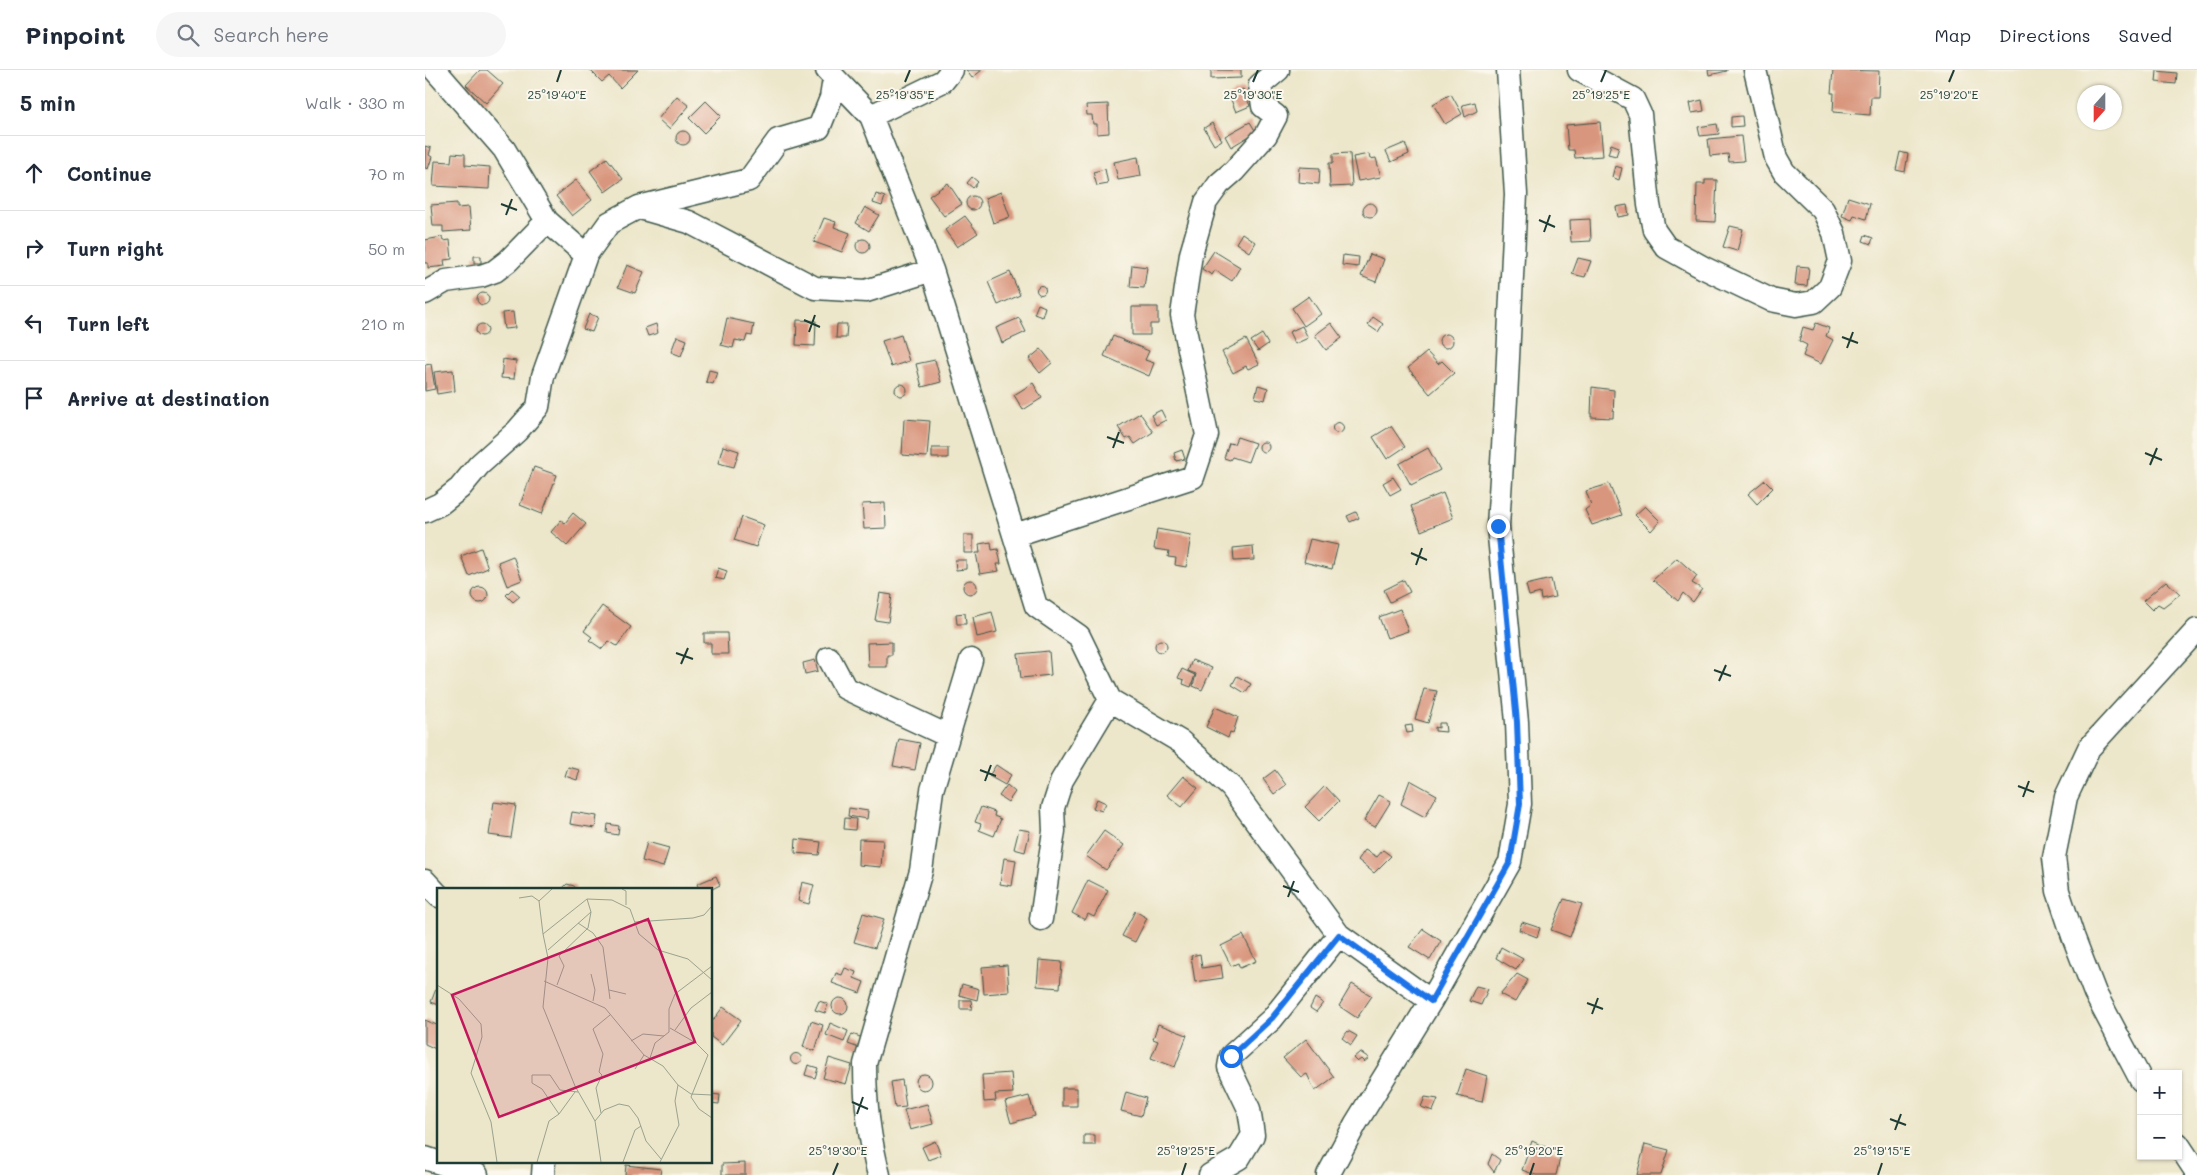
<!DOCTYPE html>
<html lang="en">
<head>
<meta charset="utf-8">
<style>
  :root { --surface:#fff; --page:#f6f6f7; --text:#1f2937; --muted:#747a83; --line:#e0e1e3 }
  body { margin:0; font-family:Mali,sans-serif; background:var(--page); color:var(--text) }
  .controls { position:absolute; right:15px; bottom:15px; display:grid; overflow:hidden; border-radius:0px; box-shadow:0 1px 4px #0004 }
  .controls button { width:45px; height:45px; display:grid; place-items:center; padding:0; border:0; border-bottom:1px solid var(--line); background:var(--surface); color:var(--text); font:25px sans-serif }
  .compass { position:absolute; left:1652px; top:15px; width:45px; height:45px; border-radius:50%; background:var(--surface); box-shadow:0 1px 4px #0004; rotate:201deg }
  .stop { position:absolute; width:15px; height:15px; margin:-11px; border:4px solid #1a73e8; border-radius:50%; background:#fff }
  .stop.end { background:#1a73e8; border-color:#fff; box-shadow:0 1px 5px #0008 }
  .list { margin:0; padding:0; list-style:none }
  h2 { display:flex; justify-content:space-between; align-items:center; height:65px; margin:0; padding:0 20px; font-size:21px }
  h2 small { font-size:16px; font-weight:400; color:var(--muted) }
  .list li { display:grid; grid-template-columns:32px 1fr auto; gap:15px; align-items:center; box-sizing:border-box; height:75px; padding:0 20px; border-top:1px solid var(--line) }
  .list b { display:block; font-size:19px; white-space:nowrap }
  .list em { font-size:16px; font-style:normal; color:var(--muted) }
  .icon { flex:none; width:28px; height:28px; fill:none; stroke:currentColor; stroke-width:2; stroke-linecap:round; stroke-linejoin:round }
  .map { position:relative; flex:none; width:1772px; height:1105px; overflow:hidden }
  header { display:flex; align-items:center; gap:30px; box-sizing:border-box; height:70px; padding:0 25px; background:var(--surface); border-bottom:1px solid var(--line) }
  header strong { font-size:24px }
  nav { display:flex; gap:28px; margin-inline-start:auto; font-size:18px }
  .search { width:350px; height:45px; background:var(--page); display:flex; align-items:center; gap:12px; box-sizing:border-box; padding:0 18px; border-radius:28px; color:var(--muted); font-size:19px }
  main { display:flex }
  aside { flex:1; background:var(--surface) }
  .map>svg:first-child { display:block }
  .building { fill:#d9967e }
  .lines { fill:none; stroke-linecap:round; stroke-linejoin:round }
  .minor-casing { stroke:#3e564a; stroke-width:25 }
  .minor { stroke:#fff; stroke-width:22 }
  .route { stroke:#1a73e8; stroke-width:6 }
  .ticks { fill:none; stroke:#1f3d34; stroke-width:2 }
  .inset-road { fill:none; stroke:#9aa28e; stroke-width:1 }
  .view { fill:#c2185b; fill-opacity:0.15; stroke:#c2185b; stroke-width:2.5 }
  .inset-edge { fill:none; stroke:#1f3d34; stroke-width:2.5 }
  .ticks-label { font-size:12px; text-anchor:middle; fill:#1f3d34; stroke:#fbf7ec; stroke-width:4; stroke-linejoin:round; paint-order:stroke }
</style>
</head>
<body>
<header>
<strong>Pinpoint</strong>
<div class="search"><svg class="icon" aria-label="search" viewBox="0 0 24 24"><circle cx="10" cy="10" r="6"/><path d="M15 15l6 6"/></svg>Search here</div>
<nav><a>Map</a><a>Directions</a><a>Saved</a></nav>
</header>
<main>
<aside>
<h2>5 min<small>Walk · 330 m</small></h2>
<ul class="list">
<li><svg class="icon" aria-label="ahead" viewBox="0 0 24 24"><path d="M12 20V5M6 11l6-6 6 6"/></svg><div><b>Continue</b></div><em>70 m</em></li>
<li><svg class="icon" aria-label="right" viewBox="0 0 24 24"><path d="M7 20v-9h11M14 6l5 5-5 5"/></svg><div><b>Turn right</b></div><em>50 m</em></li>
<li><svg class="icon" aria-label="left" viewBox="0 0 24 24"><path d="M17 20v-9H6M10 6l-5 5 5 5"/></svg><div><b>Turn left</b></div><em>210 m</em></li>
<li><svg class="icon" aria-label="arrive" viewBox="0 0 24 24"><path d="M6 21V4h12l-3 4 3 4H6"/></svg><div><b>Arrive at destination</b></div></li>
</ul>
</aside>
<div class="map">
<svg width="1772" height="1105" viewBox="0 0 1772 1105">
  <rect width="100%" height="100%" fill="#fbf7ec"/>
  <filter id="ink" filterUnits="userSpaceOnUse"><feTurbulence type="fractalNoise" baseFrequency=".02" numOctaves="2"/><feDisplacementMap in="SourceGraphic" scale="10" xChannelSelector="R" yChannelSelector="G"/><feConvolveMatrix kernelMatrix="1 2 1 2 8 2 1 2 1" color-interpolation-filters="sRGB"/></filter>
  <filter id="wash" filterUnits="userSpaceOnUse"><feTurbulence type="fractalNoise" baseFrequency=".0096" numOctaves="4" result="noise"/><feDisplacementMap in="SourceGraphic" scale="20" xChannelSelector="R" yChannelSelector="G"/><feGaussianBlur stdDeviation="1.12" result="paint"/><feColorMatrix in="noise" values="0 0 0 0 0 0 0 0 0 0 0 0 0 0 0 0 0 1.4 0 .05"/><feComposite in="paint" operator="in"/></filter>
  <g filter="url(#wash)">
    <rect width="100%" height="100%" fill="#ece6ca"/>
    <g id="blocks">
      <path class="building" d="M55 0H62L78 14 61 33 41 15Z
        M165 0H213L195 18 184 6 177 12Z
        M541 0H557L547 8Z
        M786 0H816V8L786 9Z
        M1283 0H1302V1L1284 5Z
        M1408 0 1454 1 1453 27H1446L1445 45 1408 42 1409 23H1406Z
        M1732 1 1752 3 1751 14 1731 12Z
        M818 19 825 36 811 42 804 25Z
        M1026 24 1037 44 1020 54 1008 34Z
        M252 26 264 36 244 59 233 49Z
        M1277 30 1279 41 1267 43 1265 33Z
        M281 31 296 46 279 63 264 48Z
        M1050 32 1052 41 1040 47 1037 35Z
        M683 34 684 63 672 64V54H668L667 45H662L661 35Z
        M1317 46 1318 56 1306 57V47Z
        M825 52 831 62 806 77 800 66Z
        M1175 52 1178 86 1150 88 1149 80H1143L1141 55Z
        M787 53 797 70 789 75 779 58Z
        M1292 54 1294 64 1275 66 1273 57Z
        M251 68a7 7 0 1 1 14 0a7 7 0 1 1-14 0Z
        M1316 66 1319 91 1304 92 1303 84 1285 86 1283 69Z
        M980 73 984 84 966 92 961 81Z
        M1186 74 1194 77 1191 86 1183 84Z
        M0 76 6 78 4 85 7 87 3 99 0 98Z
        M1475 82 1483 84 1480 102 1471 100Z
        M27 83 40 84V95L65 97 64 119 8 116 10 91 26 92Z
        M925 83 927 116 905 117 904 93H908V84Z
        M944 84 945 89 951 88 956 107 933 111 928 87Z
        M713 87 716 106 693 110 689 92Z
        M182 88 198 109 180 122 165 101Z
        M1190 96 1197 98 1194 110 1187 107Z
        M874 97 895 98 894 114 873 112Z
        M680 99 683 114 672 116 668 102Z
        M547 107 553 112 548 118 542 113Z
        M151 110 167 130 147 146 131 126Z
        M1280 110H1292L1290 152 1271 151 1272 114H1280Z
        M523 113 537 134 519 146 504 126Z
        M576 122 585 147 568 153 560 128Z
        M451 124 460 127 457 136 448 133Z
        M541 133a7 7 0 1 1 14 0a7 7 0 1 1-14 0Z
        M1423 127 1445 134 1441 149 1429 145 1427 150 1417 146Z
        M938 140a7 7 0 1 1 14 0a7 7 0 1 1-14 0Z
        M32 133V138L44 137 46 160 18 162V156H8L6 135Z
        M1202 135 1204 145 1193 147 1191 137Z
        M440 137 454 145 444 161 431 153Z
        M540 146 553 163 532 177 520 160Z
        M399 148 411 152 409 157 425 163 417 182 389 172Z
        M1165 149 1166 171 1146 172 1145 150Z
        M1305 156 1318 159 1312 181 1298 177Z
        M817 163 830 172 824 182 811 173Z
        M1440 165 1448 168 1446 174 1438 171Z
        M17 167 18 171 25 170 27 189 19 190 20 196 3 198V193H0V170Z
        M431 176a7 7 0 1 1 14 0a7 7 0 1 1-14 0Z
        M789 181 815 197 807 211 790 200 787 205 777 199Z
        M945 184 959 189 951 212 936 206Z
        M918 185 934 187 933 197 917 195Z
        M49 186H56V193H49Z
        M1153 188 1166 191 1160 207 1147 204Z
        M202 195 219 202 210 223 193 217Z
        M707 195 722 197 719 218 705 217Z
        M1372 196 1384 197 1382 216 1370 215Z
        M585 202 595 225 573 235 563 212Z
        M611.5 220a4.5 4.5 0 1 1 9 0a4.5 4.5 0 1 1-9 0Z
        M52 229a6 6 0 1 1 12 0a6 6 0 1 1-12 0Z
        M884 226 896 244 879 256 867 238Z
        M613 234 620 237 617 247 609 244Z
        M707 237H733V254H725V265H707Z
        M88 242 90 258 79 259 77 243Z
        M164 244 173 247 167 262 158 259Z
        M948 247 958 254 953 262 943 255Z
        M302 248 329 254 327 266 322 265 320 272 310 270 308 278 296 275Z
        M594 248 601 262 577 273 571 258Z
        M372 250 391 251 390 276 371 275Z
        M906 253 917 268 901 280 890 265Z
        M1391 253 1404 258 1401 266 1408 270 1396 294 1378 286 1382 275 1374 271 1378 257 1388 260Z
        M51 260a6 6 0 1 1 12 0a6 6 0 1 1-12 0Z
        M231 254 233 263 223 266 220 258Z
        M412 254H422L421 268H411Z
        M877 256 883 268 870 274 864 262Z
        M837 264 843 274 833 281 826 271Z
        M1014 271a7 7 0 1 1 14 0a7 7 0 1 1-14 0Z
        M476 265 484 291 466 297 457 271Z
        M252 266 262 270 256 286 246 282Z
        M688 266 724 281 720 290 729 293 724 306 679 286Z
        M821 269 834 294 823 299 821 296 808 303 797 282Z
        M616 279 627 293 615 303 604 289Z
        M1002 282 1013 294 1017 291 1029 303 1005 324 983 298Z
        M78 289 91 291 89 309 76 308Z
        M510 290 516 312 497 317 491 294Z
        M6 294 10 319 0 321V295Z
        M28 300 30 321 12 324 9 302Z
        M284 300 292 302 288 314 281 312Z
        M608 313 617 328 598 340 589 325Z
        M470 320a6 6 0 1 1 12 0a6 6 0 1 1-12 0Z
        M833 315 843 318 840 330 830 328Z
        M1167 317 1189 320 1188 348 1166 347Z
        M736 340 741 350 731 355 726 345Z
        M715 343 728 362 710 374 705 367 701 369 693 357Z
        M479 349 505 351 502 387 477 385Z
        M907.5 358a5.5 5.5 0 1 1 11 0a5.5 5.5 0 1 1-11 0Z
        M966 356 980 377 962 389 948 367Z
        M812 367 830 373 823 392 807 387 805 390 799 388 804 373 809 374Z
        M834 377a5 5 0 1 1 10 0a5 5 0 1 1-10 0Z
        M298 376 314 381 309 397 293 393Z
        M507 378H523V388H507Z
        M1003 378 1015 400 986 415 974 394Z
        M757 380 760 389 751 391 749 383Z
        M109 397 132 405 117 444 95 435Z
        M968 407 976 419 965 425 958 413Z
        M1340 410 1348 418 1332 434 1323 424Z
        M1184 414 1197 445 1167 455 1160 440 1166 435 1161 421Z
        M1018 423 1028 448 996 461 986 436Z
        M460 433 461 458 439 459 437 434Z
        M1220 436 1235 451 1226 461 1210 445Z
        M931 442 934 448 925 452 922 446Z
        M148 443 161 454 142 476 126 462 136 450 140 453Z
        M317 447 339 455 331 477 309 470Z
        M732 459 766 465 761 497 750 495 751 488 743 487 744 481 729 479Z
        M539 465H548V483H539Z
        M885 469 913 475 907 499 879 492Z
        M566 472 567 480 573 479 576 494H572L574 501 555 504 551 483H555L554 474Z
        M828 476 829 490 809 491 808 478Z
        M56 478 63 498 44 506 36 486Z
        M88 486 97 510 82 516 73 492Z
        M1252 488 1272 506 1267 513 1277 519 1268 532 1258 523 1253 531 1228 510Z
        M530 490H541V499L531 500Z
        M293 498 302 501 299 510 290 508Z
        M1126 509 1130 527 1116 530 1115 523 1104 526 1101 515Z
        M979 510 985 522 965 532 959 520Z
        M538 517a7 7 0 1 1 14 0a7 7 0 1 1-14 0Z
        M1741 511 1755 524 1738 537 1733 534 1727 540 1718 531Z
        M47 525a8 8 0 1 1 16 0a8 8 0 1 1-16 0Z
        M87 519 95 526 88 532 81 525Z
        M455 523 467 525 463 552 450 550Z
        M177 536 206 557 192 576 184 571 177 579 164 570 167 567 159 561Z
        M975 539 983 561 962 568 954 547Z
        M567 542 572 562 552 567 548 547Z
        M540 543 541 554H532L531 544Z
        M279 563H302L303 584H286V573H279Z
        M730 576a6 6 0 1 1 12 0a6 6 0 1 1-12 0Z
        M467 572V585H462V597H443L442 573Z
        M624 581 626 605 596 608 593 584Z
        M390 590 393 601 380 604 378 593Z
        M767 590 787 598 777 620 768 616 771 604 763 601Z
        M757 599 770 605 766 617 758 614 759 610 753 608Z
        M812 606 826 614 820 623 807 615Z
        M999 619 1012 621 1003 653 990 649Z
        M790 637 813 647 808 663 805 662 803 668 781 657Z
        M1014 653H1020L1021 662 1010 661V657L1014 658Z
        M987 655 988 662 982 663 980 656Z
        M474 669 495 673 490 700 468 696Z
        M571 695 586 705 580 715 564 706Z
        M143 697 155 700 152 710 140 706Z
        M850 700 861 715 849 724 838 709Z
        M758 706 773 718 757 737 742 725Z
        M985 710 1012 725 1000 747 976 734Z
        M582 715 590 722 583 732 574 726Z
        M900 716 914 731 894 751 880 737Z
        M954 725 966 731 950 757 939 751Z
        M672 729 681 733 677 741 668 738Z
        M69 732 91 735 86 768 64 765Z
        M556 737 570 742 569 746 576 749 569 766 554 760 556 754 550 752Z
        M424 738 443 741 442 749 423 746Z
        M147 742 172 746 170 758 145 754Z
        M420 748 431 749 430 760 419 759Z
        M183 754 194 756 193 765 182 763Z
        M594 759 605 761 600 782 589 779Z
        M679 761 699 775 681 800 661 786Z
        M371 769 396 772 394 785 370 783Z
        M434 769 458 770 456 797 433 795Z
        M222 772 244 778 238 797 217 791Z
        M940 780 952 787 958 780 966 786 949 803 933 790Z
        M579 788 591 790 587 816 575 814Z
        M291 806 295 815 287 819H274L272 814Z
        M663 810 683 820 669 847 663 844 660 850 647 843Z
        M377 812 389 815 384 834 373 831Z
        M142 814 149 816 151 819H137Z
        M1139 829 1157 834 1145 867 1126 860Z
        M710 841 722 848 710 872 697 866Z
        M438 843 459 849 450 878 429 872Z
        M1097 852 1115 858 1112 867 1094 860Z
        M998 859 1016 871 1005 890 984 877Z
        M818 865 831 891 815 898 813 893 806 896 796 876Z
        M1076 877 1098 889 1091 900 1071 888Z
        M775 884 777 898 796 895 798 908 770 912 766 886Z
        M614 890 637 892 635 918 612 916Z
        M582 895 584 922 559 924 557 897Z
        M420 898 431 902 429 908 439 912 435 923 407 913 411 903 417 905Z
        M1092 904 1103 910 1090 932 1075 924Z
        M537 914 554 919 552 930 534 925Z
        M927 914 947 926 932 948 914 936Z
        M1051 916 1063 919 1056 935 1044 931Z
        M11 919 14 920V935L6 932Z
        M407 936a8 8 0 1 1 16 0a8 8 0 1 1-16 0Z
        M890 928 898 933 891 942 885 938Z
        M535 930H546L547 939H535Z
        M394 931 403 934 400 943 390 940Z
        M298 937 316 950 297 975 286 967V953Z
        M0 950 14 956 13 980 0 974Z
        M386 951 398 955 390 981 378 977Z
        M405 953 423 961 419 972 401 965Z
        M733 954 762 965 750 997 726 988 733 971 728 969Z
        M923 961 932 966 926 975 917 968Z
        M427 964 438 968 434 978 423 974Z
        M881 969 909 1007 890 1021 882 1004 876 1007 858 988Z
        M935 982 944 988 939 992 936 989 932 992 928 988Z
        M365.5 989a5.5 5.5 0 1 1 11 0a5.5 5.5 0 1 1-11 0Z
        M404 988 427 995 421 1014 398 1008Z
        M383 995 393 998 390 1008 380 1005Z
        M1041 999 1062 1006 1057 1032 1032 1026Z
        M586 1003 588 1023 570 1024 571 1031 559 1032 557 1005Z
        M491 1012a8 8 0 1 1 16 0a8 8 0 1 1-16 0Z
        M477 1010 481 1037 470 1038 466 1012Z
        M637 1018H652V1036H637Z
        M701 1022 721 1028 716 1046 696 1041Z
        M286 1024 295 1025 294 1034 286 1033Z
        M604 1026 610 1046 586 1053 580 1032Z
        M1000 1027 1013 1029 1008 1041 996 1037Z
        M502 1034 508 1054 485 1060 479 1040Z
        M659 1065H670V1075H659Z
        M510 1071 516 1085 503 1090 497 1077Z
        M1107 1071 1136 1084 1131 1105H1111L1097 1100Z
        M1220 1074 1244 1080 1236 1105H1212Z
        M1067 1084 1075 1090 1069 1102 1063 1094Z
        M320 1093V1105H297V1094Z
        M201 1095 236 1099 235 1105H200Z"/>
    </g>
  </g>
  <g filter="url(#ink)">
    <use href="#blocks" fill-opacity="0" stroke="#3e564a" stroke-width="1"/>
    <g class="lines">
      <defs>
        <path id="minor" d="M10 0 79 79 122 151 161 185
          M402 0 446 46 507 200 611 536 654 566 685 630 756 672 806 717 914 865 1006 931
          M1154 0 1208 29 1215 44 1224 135 1229 160 1241 177 1279 198 1346 230 1371 235 1389 232 1405 217 1415 191 1409 163 1398 140 1359 102 1351 88 1330 0
          M446 46 518 11 527 0
          M215 138 264 152 390 218 441 221 507 200
          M0 223 21 211 56 206 70 201 83 191 122 151
          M0 441 15 434 35 418 54 395 92 361 113 337 118 306 161 185 184 153 214 137 324 110 353 70 394 58 406 28 409 9
          M590 465 768 407 782 365 757 245 766 184 781 132 794 114 809 101 841 65 851 46 838 36 835 15 853 0
          M404 588 420 618 523 666
          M0 811 14 826
          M616 849 629 761 628 738 637 710 685 630
          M1716 1010 1670 923 1648 866 1633 821 1629 787 1641 727 1664 678 1772 560
          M1753 1074 1772 1103
          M0 1088 52 1105
          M118 1105 119 1091
          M454 1105C444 1068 440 1032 440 994L496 801 507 720 546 590
          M785 1105 814 1088 828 1065 824 1039 804 997 806 986 847 949 914 865
          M903 1105 931 1053 1006 931 1085 792 1095 734 1092 652 1073 456 1081 329 1091 124 1083 0"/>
      </defs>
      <use href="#minor" class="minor-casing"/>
      <use href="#minor" class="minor"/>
    </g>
  </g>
  <g class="lines" filter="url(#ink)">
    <path class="route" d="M806 986 847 948 914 865 1006 931 1085 792 1095 734 1092 652 1073 456"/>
  </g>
  <path class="ticks" d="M132 12 136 0M480 12 485 0M828 12 833 0M1176 12 1181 0M1524 12 1529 0M76 134 92 140M81 145 87 129M1114 150 1130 157M1119 162 1125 145M379 250 395 257M384 262 390 245M1417 267 1433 273M1422 278 1428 262M682 367 699 373M688 378 694 362M1720 383 1737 390M1725 395 1732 378M986 483 1002 490M991 495 997 478M251 583 268 589M256 594 263 578M1289 600 1306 606M1294 611 1301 595M555 700 571 706M560 711 566 695M1593 716 1609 722M1598 727 1604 711M858 816 874 822M863 827 869 811M1162 933 1178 939M1167 944 1173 928M427 1032 443 1039M432 1044 438 1027M1465 1049 1481 1055M1470 1060 1476 1044M408 1105 413 1093M757 1105 761 1093M1105 1105 1109 1093M1453 1105 1457 1093"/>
  <g transform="translate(12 818)">
    <rect width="275" height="275" fill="#ece6ca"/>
    <path class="inset-road" d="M185 1 189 3V17M82 10 95 8 102 13M198 34 256 30 267 27 275 18M141 35 156 45 166 59 173 111M106 46 102 13 115 1M111 62 154 24 150 11M154 86 158 102 156 113M107 93 168 120 207 167 226 178 241 197 254 206 275 207M0 97 22 111 44 136 45 149 34 185 54 234 60 274M120 97 127 78 122 68 151 40 154 24M172 102 189 106M233 140 259 155 271 167 254 209 262 221 275 230M238 142 254 120 275 104M194 153 206 146 227 148M213 170 218 155 232 144V121L238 106 275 78M198 181 207 167M164 225 159 200 165 187 162 184 166 166 156 141 173 127M122 226 105 201 95 195V187H113L123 202 141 204M158 233 167 222 182 216 192 218 201 230 209 253 224 271M100 274 112 233 122 226 138 204M164 274 158 233 138 198 106 119 111 70 106 46 150 11 175 12 193 21 202 46 221 62 251 71 275 92M186 274 198 242 204 238M223 274 242 237 238 213 241 197"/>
    <path class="view" d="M211 31 258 154 62 229 15 107Z"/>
    <rect width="275" height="275" class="inset-edge"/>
  </g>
  <g class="ticks-label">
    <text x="132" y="29">25°19'40"E</text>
    <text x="480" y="29">25°19'35"E</text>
    <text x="828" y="29">25°19'30"E</text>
    <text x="1176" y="29">25°19'25"E</text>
    <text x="1524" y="29">25°19'20"E</text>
    <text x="413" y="1085">25°19'30"E</text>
    <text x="761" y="1085">25°19'25"E</text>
    <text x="1109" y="1085">25°19'20"E</text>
    <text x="1457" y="1085">25°19'15"E</text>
  </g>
</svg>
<div class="controls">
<button>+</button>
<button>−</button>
</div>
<svg class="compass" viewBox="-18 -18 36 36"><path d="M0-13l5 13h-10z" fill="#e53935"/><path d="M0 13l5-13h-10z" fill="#747a83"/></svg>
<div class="stop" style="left:806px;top:986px"></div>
<div class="stop end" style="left:1073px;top:456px"></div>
</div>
</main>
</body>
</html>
